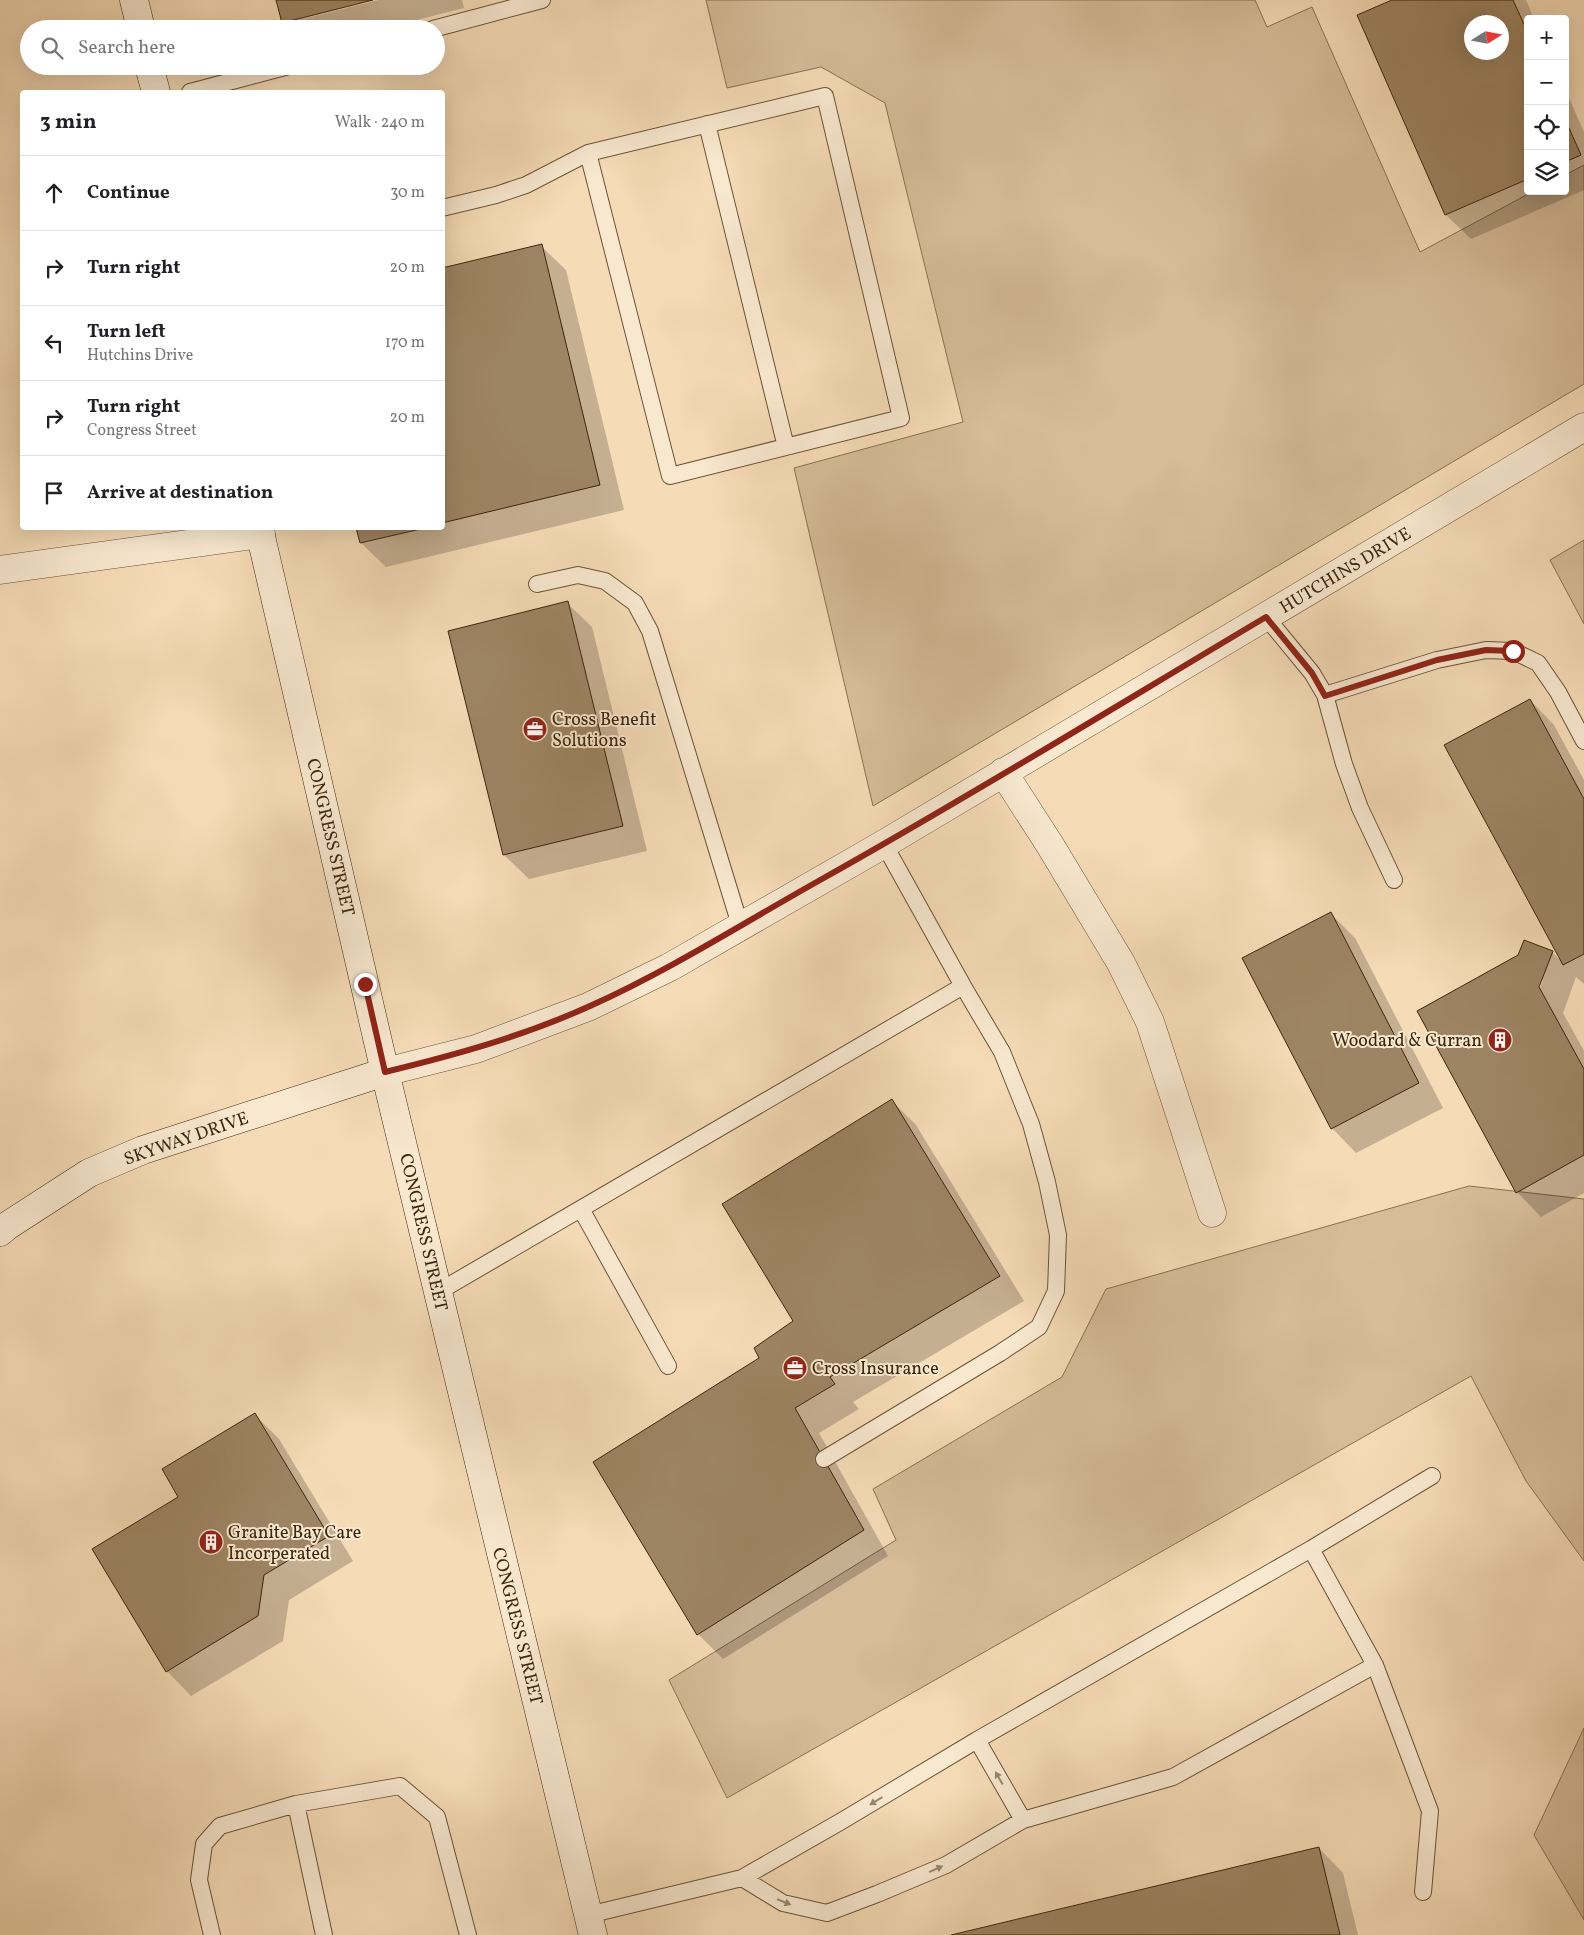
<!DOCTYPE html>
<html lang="en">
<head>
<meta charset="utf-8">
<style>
  :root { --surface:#fff; --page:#f2f2f2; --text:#202124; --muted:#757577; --line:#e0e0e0 }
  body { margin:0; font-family:Vollkorn,serif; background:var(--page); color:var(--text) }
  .controls { position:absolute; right:15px; top:15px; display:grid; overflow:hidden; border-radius:5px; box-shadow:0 5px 20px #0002 }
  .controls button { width:45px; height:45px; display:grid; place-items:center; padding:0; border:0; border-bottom:1px solid var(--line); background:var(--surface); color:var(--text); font:25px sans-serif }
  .compass { position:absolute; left:1464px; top:15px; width:45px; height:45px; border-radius:50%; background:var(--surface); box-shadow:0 5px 20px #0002; rotate:79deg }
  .stop { position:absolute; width:15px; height:15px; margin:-11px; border:4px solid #8f2418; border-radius:50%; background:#fff }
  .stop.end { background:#8f2418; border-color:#fff; box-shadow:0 1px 5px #0008 }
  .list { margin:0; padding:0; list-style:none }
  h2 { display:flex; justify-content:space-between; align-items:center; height:65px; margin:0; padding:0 20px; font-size:21px }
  h2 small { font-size:16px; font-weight:400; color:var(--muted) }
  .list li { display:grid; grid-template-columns:32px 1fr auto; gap:15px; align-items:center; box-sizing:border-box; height:75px; padding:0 20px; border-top:1px solid var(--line) }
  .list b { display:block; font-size:19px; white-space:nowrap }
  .list p { margin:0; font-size:16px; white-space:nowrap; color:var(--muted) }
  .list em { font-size:16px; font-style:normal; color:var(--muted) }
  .icon { flex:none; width:28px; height:28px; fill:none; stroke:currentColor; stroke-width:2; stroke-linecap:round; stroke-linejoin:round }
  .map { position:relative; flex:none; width:1584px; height:1935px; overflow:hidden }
  .search { position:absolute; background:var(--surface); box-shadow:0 5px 20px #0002; left:20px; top:20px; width:425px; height:55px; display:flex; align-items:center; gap:12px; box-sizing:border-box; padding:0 18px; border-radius:28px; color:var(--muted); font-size:19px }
  .panel { position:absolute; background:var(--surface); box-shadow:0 5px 20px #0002; left:20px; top:90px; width:425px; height:440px; border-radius:5px }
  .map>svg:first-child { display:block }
  .green { fill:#d6bc99; stroke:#8a7152 }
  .shadow { fill:#0003; fill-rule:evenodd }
  .building { fill:#9d8463; stroke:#3d260a; fill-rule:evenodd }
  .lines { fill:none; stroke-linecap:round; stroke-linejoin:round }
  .lane-casing { stroke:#6b5335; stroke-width:18 }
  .street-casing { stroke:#6b5335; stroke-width:29 }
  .secondary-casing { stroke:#3d260a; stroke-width:29 }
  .lane { stroke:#f8e8d0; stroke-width:16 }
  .street { stroke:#f8e8d0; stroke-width:28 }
  .secondary { stroke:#f8e8d0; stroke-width:28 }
  .oneway { fill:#9a876d }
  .route { stroke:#8f2418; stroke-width:6 }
  .labels { text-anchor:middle; stroke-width:4; stroke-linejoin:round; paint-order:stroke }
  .street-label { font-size:18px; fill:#3d260a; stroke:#f8e8d0 }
  .poi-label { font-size:18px; fill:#3d260a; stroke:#f8e8d0; text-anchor:start }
</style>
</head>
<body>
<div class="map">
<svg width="1584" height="1935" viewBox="0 0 1584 1935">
  <rect width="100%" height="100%" fill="#f5dbb6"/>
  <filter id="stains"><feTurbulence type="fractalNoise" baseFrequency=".004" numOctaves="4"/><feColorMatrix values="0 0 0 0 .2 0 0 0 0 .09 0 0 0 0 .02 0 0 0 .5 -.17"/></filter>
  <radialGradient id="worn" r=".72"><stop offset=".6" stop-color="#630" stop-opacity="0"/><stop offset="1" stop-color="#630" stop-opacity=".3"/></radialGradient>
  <path class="green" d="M706 0H1255L1267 27 1312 7 1420 252 1534 191H1565V175L1584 165V384L873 806 794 468 963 422 885 103 821 67 727 88Z
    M1584 540V624L1550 560Z
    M1469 1186 1584 1199V1561L1526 1481 1471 1376 727 1798 669 1680 896 1540 873 1489 1062 1377 1106 1289Z
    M1584 1728V1920L1534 1835Z"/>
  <path class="shadow" d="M277 0H368L298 18V20L379 0H462L464 8 381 29H289L283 23Z
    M1395 0H1526L1534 19H1528V191H1565V89L1584 132V190L1471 239 1446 215 1359 16ZM1472 22H1502V52H1472Z
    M541 246 566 270 624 510 386 567 361 543 357 528H442V270Z
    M567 603 592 627 647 851 529 879 504 855Z
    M1530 700 1554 725 1584 780V984L1576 977 1563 1013 1584 1051V1193L1541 1217 1517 1192 1418 1011 1552 952 1561 961ZM1540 980H1543L1538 994 1536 993Z
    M1330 913 1355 938 1443 1108 1356 1153 1332 1128Z
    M891 1100 916 1125 1024 1301 853 1402 859 1409 819 1433 888 1556 723 1659 698 1634 761 1359 794 1321Z
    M255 1415 279 1439 353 1561 289 1600 283 1641 191 1696 167 1671 180 1497Z
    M1319 1848 1343 1873 1358 1935H956Z"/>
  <path class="building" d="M276 0H373L282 23Z
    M1392 0H1513L1528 33V179L1445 215 1357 15ZM1472 22H1502V52H1472Z
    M1565 119 1581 155 1565 162Z
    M542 244 600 485 442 523V268Z
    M356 528H425L360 543Z
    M568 601 623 826 503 855 448 631Z
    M1530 699 1584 799V954L1563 965 1444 745Z
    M1331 912 1419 1083 1331 1129 1242 958Z
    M1524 940 1553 951 1539 987 1584 1069V1155L1516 1193 1417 1011 1518 955Z
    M892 1099 1000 1276 830 1377 835 1384 795 1408 864 1530 697 1635 593 1462 759 1358 754 1348 793 1321 722 1204Z
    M255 1413 329 1536 264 1575 258 1616 166 1672 92 1549 178 1497 162 1469Z
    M1319 1847 1340 1935H951Z"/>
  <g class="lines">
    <defs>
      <path id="lane" d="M433 29 542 0
        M190 92 289 66
        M707 124 786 447
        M442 208 496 195 526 185 588 153 825 96 901 418 670 476 588 153
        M537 584 578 575 605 581 635 603 650 631 740 925
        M1266 617 1312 673 1325 695 1344 764 1360 808 1394 880
        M1325 695 1437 660 1486 650 1513 651 1538 663 1558 692 1584 741
        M581 1209 668 1366
        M438 1292 963 986
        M824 1459 1000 1353 1039 1327 1056 1291 1058 1235 1047 1182 1031 1124 1002 1052 963 986 884 844
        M1375 1665 1430 1811 1423 1892
        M977 1740 1311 1549 1432 1476
        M296 1804 324 1935
        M742 1878 783 1903 827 1913 877 1894 946 1865 1023 1820 1173 1777 1375 1665 1311 1549
        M588 1915 742 1878 840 1822 977 1740 1023 1820
        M212 1935 199 1880 204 1844 220 1826 296 1804 400 1786 437 1817 468 1935"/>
      <path id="street" d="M0 570 261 534
        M1003 772 1050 845 1121 963 1150 1022 1212 1213
        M385 1072 476 1049 588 1007 670 967 884 844 1584 427"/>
      <path id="secondary" d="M134 0 141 29
        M149 66 156 92
        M259 528 385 1072 593 1935
        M0 1232 7 1226 89 1173 143 1150 385 1072"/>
    </defs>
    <use href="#lane" class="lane-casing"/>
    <use href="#street" class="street-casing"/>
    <use href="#secondary" class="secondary-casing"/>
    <use href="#lane" class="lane"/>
    <use href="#street" class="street"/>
    <use href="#secondary" class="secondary"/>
  </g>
  <defs><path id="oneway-solid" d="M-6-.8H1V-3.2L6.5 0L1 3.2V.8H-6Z" transform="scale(1.25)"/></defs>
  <g class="oneway">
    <use href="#oneway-solid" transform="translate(999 1778) rotate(-120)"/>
    <use href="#oneway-solid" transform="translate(876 1801) rotate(149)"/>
    <use href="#oneway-solid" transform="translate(936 1869) rotate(-24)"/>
    <use href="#oneway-solid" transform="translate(784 1902) rotate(22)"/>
  </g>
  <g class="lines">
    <path class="route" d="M365 984 385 1072C455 1055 524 1036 590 1006 670 970 745 922 822 879 972 795 1118 705 1266 617L1312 673 1325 696 1437 660 1486 650 1513 651"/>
  </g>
  <defs>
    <symbol id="office-disc" viewBox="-11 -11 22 22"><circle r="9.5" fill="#8f2418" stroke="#f8e8d0"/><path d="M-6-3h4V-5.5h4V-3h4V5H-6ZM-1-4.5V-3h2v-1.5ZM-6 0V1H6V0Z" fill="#fff"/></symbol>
    <symbol id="building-disc" viewBox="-11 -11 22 22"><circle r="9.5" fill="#8f2418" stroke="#f8e8d0"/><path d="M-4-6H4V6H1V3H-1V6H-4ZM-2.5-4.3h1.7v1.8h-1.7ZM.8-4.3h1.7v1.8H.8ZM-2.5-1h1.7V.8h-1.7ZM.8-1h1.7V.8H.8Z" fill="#fff"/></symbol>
  </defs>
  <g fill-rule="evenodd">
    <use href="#office-disc" x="521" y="715" width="28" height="28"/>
    <use href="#building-disc" x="1486" y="1026" width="28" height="28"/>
    <use href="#office-disc" x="781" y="1354" width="28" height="28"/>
    <use href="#building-disc" x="197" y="1528" width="28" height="28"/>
  </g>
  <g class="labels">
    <g class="street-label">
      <text transform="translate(1345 570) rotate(-31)" y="6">HUTCHINS DRIVE</text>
      <text transform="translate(331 837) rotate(77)" y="6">CONGRESS STREET</text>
      <text transform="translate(186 1138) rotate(-19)" y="6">SKYWAY DRIVE</text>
      <text transform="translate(424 1232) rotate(77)" y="6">CONGRESS STREET</text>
      <text transform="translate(518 1626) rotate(76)" y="6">CONGRESS STREET</text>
    </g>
    <g class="poi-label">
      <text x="552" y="725">Cross Benefit<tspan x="552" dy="21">Solutions</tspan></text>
      <text x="1482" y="1046" text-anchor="end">Woodard &amp; Curran</text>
      <text x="812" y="1374">Cross Insurance</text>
      <text x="228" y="1538">Granite Bay Care<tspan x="228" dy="21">Incorperated</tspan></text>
    </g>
  </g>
  <rect width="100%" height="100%" filter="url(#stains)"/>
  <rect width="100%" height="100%" fill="url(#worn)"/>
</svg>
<div class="controls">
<button>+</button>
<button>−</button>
<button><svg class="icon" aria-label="locate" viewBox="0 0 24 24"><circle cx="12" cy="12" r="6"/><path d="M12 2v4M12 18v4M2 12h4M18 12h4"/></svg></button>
<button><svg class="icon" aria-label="layers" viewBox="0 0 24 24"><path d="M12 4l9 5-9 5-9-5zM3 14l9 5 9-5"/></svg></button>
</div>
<svg class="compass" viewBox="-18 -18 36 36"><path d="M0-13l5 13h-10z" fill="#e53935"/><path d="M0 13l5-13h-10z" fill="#757577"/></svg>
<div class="stop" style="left:1513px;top:651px"></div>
<div class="stop end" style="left:365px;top:984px"></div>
<div class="search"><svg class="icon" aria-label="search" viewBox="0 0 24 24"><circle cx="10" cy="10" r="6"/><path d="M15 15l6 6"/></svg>Search here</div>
<section class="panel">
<h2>3 min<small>Walk · 240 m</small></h2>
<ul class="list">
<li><svg class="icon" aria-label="ahead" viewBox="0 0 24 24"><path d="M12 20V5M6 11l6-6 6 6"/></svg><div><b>Continue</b></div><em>30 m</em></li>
<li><svg class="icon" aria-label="right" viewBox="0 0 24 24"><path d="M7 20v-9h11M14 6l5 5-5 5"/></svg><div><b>Turn right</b></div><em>20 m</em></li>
<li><svg class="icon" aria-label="left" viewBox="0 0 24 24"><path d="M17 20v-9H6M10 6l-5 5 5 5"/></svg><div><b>Turn left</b><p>Hutchins Drive</p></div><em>170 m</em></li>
<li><svg class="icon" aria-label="right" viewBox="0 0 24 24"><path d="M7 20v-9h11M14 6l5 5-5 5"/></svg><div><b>Turn right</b><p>Congress Street</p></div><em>20 m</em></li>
<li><svg class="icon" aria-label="arrive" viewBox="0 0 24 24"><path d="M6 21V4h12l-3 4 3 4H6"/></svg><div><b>Arrive at destination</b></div></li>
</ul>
</section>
</div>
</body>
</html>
